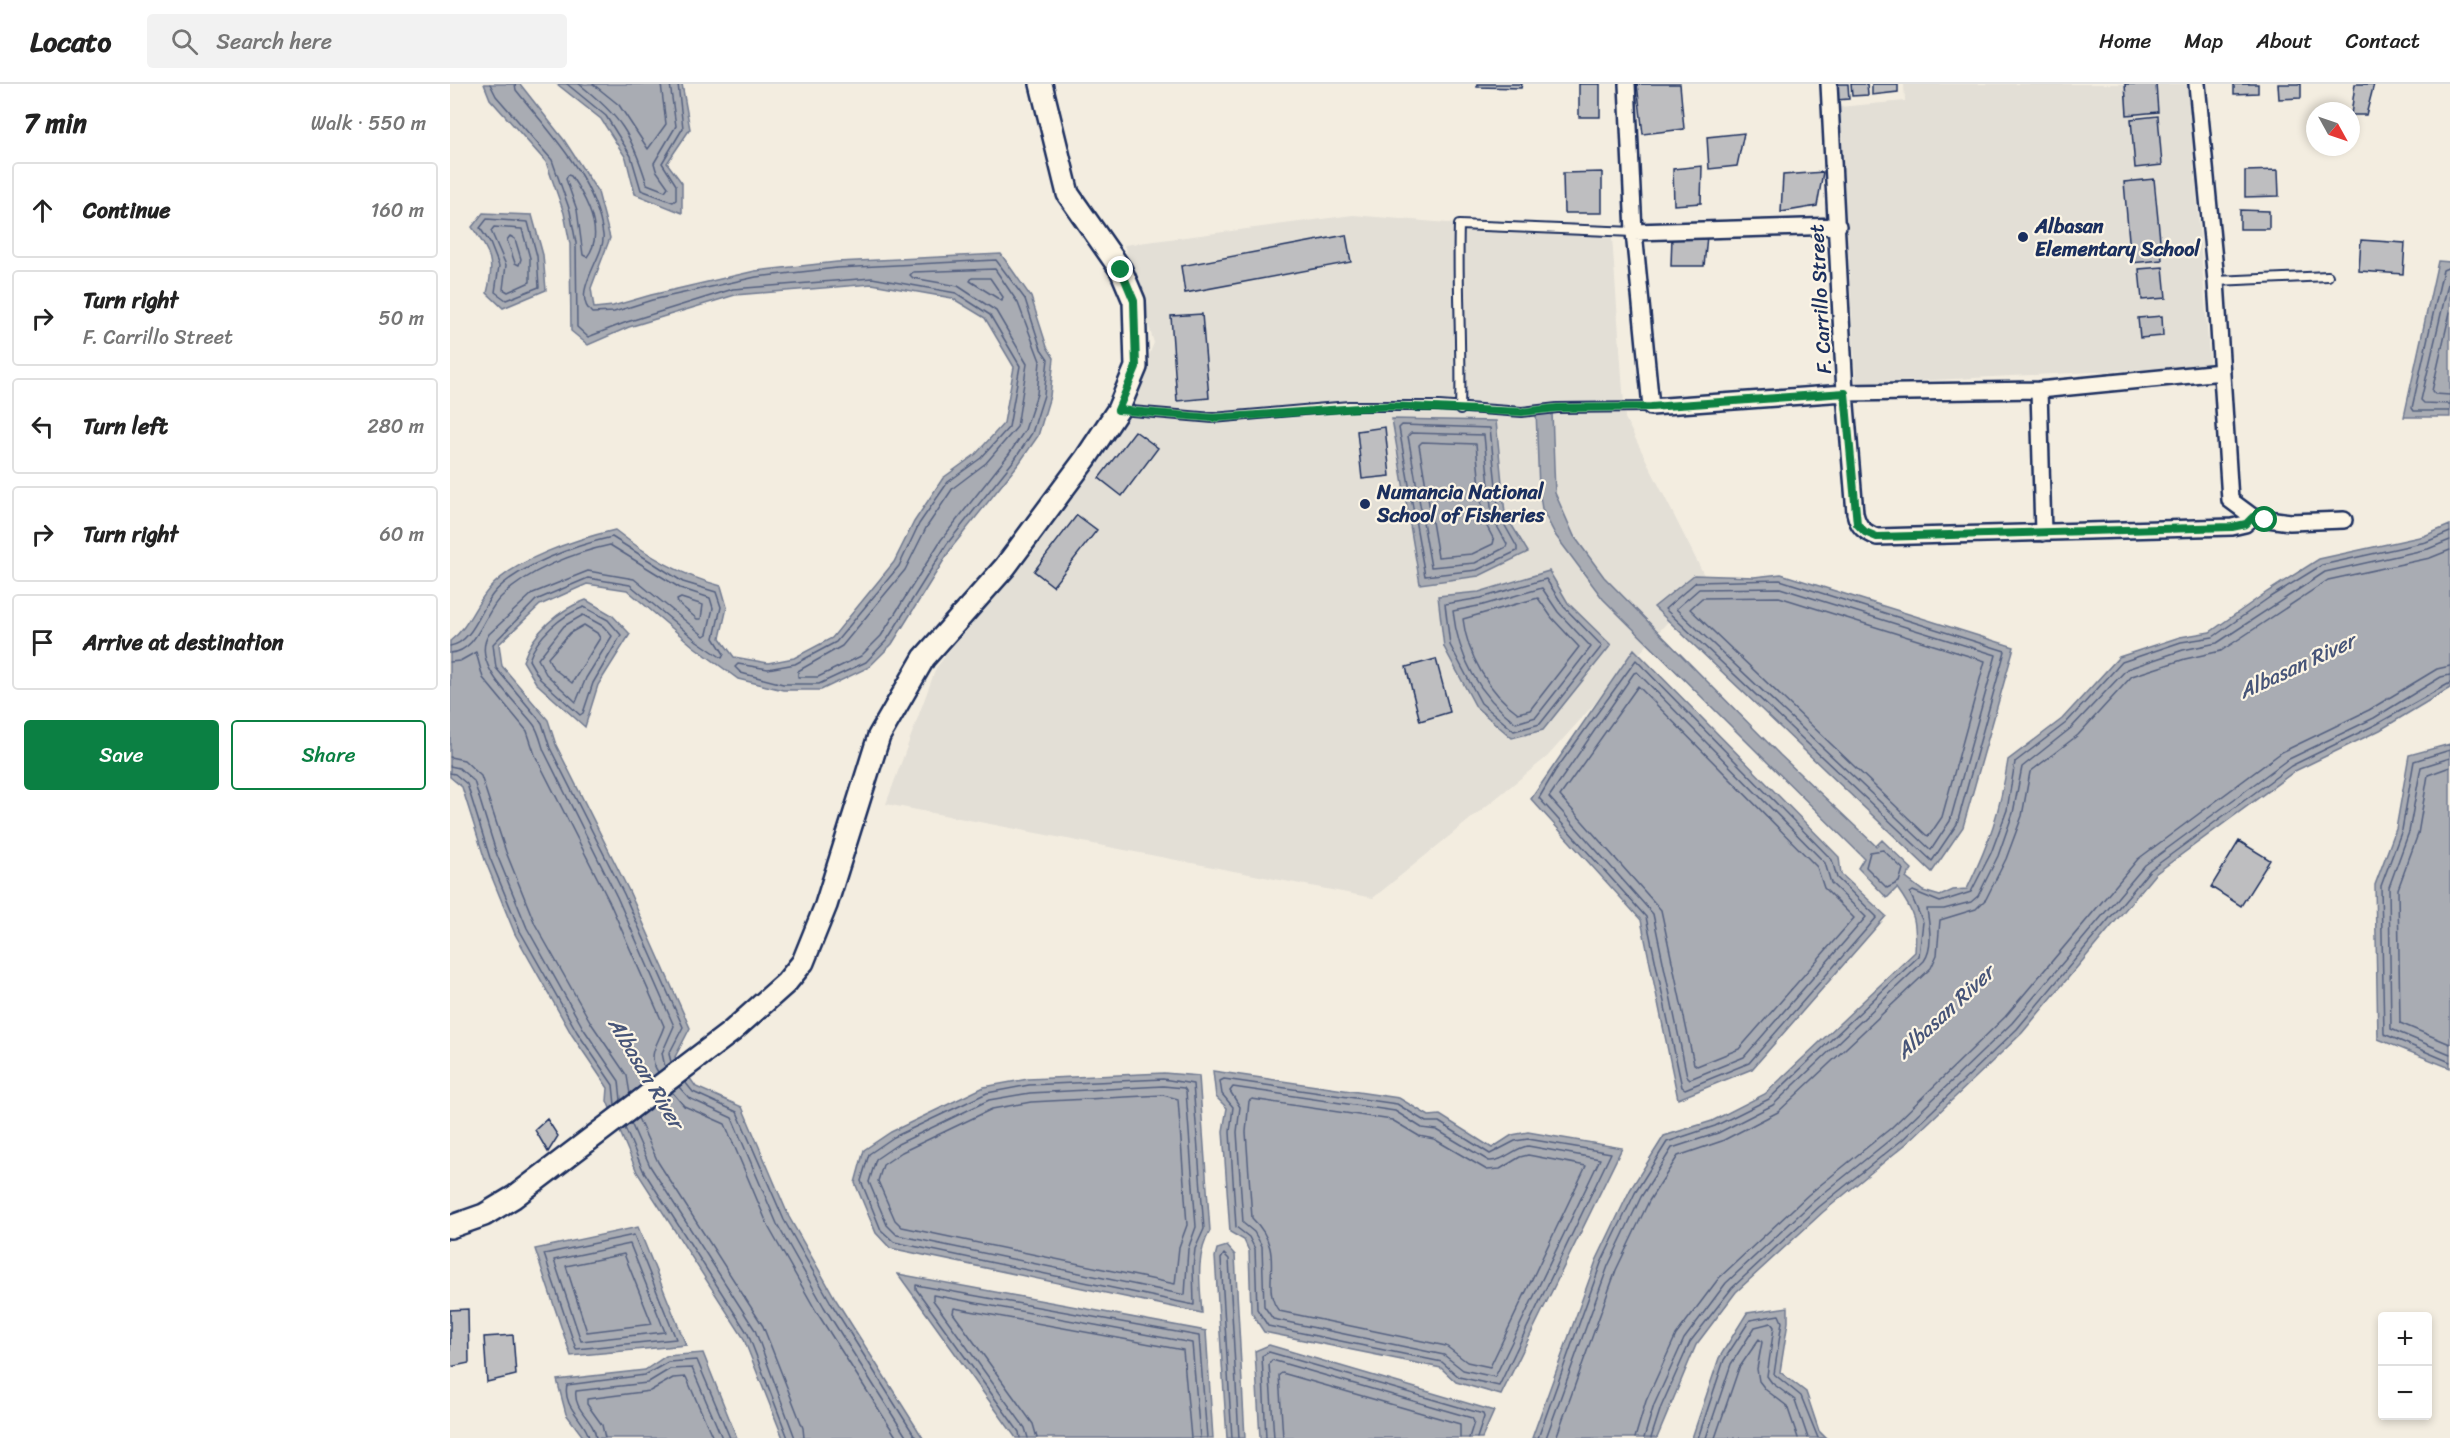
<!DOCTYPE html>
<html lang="en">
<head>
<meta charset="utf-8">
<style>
  :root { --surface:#fff; --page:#f2f2f2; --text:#222; --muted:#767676; --line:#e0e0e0; --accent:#0b8043 }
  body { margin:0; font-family:Sriracha,sans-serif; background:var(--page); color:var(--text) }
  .controls { position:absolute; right:18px; bottom:18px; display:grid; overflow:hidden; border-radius:6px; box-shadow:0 3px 9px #0003 }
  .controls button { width:54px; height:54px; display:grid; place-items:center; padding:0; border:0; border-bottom:2px solid var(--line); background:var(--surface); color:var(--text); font:30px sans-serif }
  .compass { position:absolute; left:1856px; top:18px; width:54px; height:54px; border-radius:50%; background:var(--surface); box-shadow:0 3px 9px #0003; rotate:130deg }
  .stop { position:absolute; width:18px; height:18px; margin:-14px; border:4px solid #0b8043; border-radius:50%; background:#fff }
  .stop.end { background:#0b8043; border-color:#fff; box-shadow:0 2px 6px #0008 }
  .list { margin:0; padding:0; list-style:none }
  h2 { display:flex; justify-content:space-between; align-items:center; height:78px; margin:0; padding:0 24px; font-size:26px }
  h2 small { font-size:20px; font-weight:400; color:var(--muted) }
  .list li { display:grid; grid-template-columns:39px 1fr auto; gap:18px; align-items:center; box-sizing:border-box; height:96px; margin:0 12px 12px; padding:0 12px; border:2px solid var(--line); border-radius:6px }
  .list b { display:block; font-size:22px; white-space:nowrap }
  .list p { margin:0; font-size:20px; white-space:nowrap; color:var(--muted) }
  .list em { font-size:20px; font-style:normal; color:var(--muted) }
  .actions { display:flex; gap:12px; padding:18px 24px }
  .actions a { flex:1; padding:14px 0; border:2px solid var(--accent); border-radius:6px; text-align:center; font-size:21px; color:var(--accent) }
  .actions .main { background:var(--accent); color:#fff }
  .icon { flex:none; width:33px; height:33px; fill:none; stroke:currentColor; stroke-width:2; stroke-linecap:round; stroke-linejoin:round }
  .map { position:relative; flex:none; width:2000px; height:1354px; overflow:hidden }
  header { display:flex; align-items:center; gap:36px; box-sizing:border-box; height:84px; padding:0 30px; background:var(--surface); border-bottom:2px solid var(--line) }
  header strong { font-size:28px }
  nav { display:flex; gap:33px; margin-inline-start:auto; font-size:21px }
  .search { width:420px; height:54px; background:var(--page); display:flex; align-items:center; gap:15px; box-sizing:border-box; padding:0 21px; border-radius:6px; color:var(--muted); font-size:22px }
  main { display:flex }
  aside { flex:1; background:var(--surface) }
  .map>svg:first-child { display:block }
  .built { fill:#e3dfd6 }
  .water { fill:#a9acb3; stroke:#707a91; stroke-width:1.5 }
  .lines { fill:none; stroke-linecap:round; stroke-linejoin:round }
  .shore { stroke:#546180; stroke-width:1.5 }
  .building { fill:#bebec0; stroke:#1b2f5e; stroke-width:1.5 }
  .lane-casing { stroke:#1b2f5e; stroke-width:12 }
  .street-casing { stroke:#1b2f5e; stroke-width:20 }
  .secondary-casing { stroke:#1b2f5e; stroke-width:26 }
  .lane { stroke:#fcf5e5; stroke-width:8 }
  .street { stroke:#fcf5e5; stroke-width:15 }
  .secondary { stroke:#fcf5e5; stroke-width:21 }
  .route { stroke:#0b8043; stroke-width:8 }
  .poi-dot { fill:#1b2f5e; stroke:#fcf5e5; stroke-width:2 }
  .labels { text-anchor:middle; stroke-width:4.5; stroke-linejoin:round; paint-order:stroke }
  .poi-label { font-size:20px; font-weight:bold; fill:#1b2f5e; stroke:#fcf5e5; text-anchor:start }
  .street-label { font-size:20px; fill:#1b2f5e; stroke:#fcf5e5 }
  .water-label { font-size:21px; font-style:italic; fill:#465478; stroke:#fcf5e5 }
</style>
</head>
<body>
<header>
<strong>Locato</strong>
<div class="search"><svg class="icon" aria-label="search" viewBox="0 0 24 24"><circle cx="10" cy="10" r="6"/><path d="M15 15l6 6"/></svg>Search here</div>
<nav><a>Home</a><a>Map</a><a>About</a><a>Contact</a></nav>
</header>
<main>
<aside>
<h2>7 min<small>Walk · 550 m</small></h2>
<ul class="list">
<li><svg class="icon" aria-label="ahead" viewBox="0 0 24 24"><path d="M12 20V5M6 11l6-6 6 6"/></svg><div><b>Continue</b></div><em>160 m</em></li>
<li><svg class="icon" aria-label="right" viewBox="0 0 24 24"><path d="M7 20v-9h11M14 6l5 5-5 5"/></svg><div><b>Turn right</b><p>F. Carrillo Street</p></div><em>50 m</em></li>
<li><svg class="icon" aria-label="left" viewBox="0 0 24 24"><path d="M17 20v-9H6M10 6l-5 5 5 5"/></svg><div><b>Turn left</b></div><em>280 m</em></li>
<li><svg class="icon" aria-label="right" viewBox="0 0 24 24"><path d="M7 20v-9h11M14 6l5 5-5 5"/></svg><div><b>Turn right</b></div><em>60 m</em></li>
<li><svg class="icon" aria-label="arrive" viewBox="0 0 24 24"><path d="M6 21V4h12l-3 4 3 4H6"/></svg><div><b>Arrive at destination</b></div></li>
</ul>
<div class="actions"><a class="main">Save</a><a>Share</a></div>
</aside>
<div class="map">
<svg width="2000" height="1354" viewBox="0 0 2000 1354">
  <rect width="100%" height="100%" fill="#f3ede0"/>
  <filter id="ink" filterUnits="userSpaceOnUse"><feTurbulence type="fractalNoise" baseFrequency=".0167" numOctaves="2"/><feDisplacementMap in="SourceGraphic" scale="12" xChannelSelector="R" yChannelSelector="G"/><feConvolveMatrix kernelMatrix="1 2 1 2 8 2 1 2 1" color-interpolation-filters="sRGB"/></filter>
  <g filter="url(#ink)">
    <path class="built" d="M1454 0H1738L1760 282 1406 300 1389 23 1455 17Z
      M903 131 1162 153 1175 334 1256 495 1097 673 923 814 436 720 486 584 668 346 704 259 674 161Z"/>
    <path class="water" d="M34 0H70L114 56 148 108 160 154 141 204 144 224 163 222 201 211 305 187 387 178 551 170 581 213 597 263 604 274 600 312 588 352 570 378 502 463 442 560 419 583 371 606H333L288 595 243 562 177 506 137 500 90 521 49 560 52 582 98 636 106 661 179 807 240 944 225 973 246 1003 292 1023 339 1133 386 1216 473 1354H333L293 1253 187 1088 157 1017 158 1004 122 951 65 850 35 776 12 703 0 693V557C19 543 24 522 39 505 65 475 126 455 165 446 198 472 230 491 271 502L277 523 270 554 284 573 318 579 344 574 382 554 444 478 464 438 493 394 526 370 554 339 564 283 535 234 502 214 422 200 285 211 179 243 138 261 121 247 120 160 114 129 96 78 40 15Z
      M107 0H232L240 45 217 79 232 99V129L185 110 176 74 151 35Z
      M33 129 82 131 93 171 96 206 53 224 37 209C45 177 41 170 22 143Z
      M1988 177 2000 178V333H1954Z
      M1094 322 1102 328 1105 409 1124 452 1154 493 1330 671 1426 762 1432 756 1462 785 1456 794 1473 807 1490 812 1503 806 1517 805C1540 757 1550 728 1558 676L1612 635 1669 573 1730 553 1760 548 1817 508 1869 475 1974 452 2000 441V604L1930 646 1845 687 1705 790 1572 949 1456 1060 1373 1128 1286 1208 1246 1261 1207 1354H1082L1146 1177 1180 1106 1214 1052 1262 1037 1315 1010 1465 868C1467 837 1465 829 1447 804L1437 814 1408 784 1414 774 1153 515 1106 452 1092 425 1089 405 1086 326Z
      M942 335 1046 337 1055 430 1078 468 1029 492 970 500Z
      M1099 487 1118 519 1161 561 1093 646 1062 654 1026 623 994 563 988 512 1029 508Z
      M1331 490 1564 563 1513 743 1482 788 1204 523 1244 491 1304 493Z
      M136 516 162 531 180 550 148 601 135 643 86 599 73 577C83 548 108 526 136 516Z
      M1184 565 1389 773 1391 790 1436 832 1302 985 1228 1015 1191 836 1081 715Z
      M2000 660V984L1928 955 1925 801 1946 745 1959 671Z
      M763 987 949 1014 979 1032 990 1031 1042 1064 1062 1051 1078 1048 1172 1064 1051 1311 1006 1298 991 1284 814 1248 801 1228 799 1167 794 1156 780 1148 773 1047 777 1024 766 1013Z
      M714 989 749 992 760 1147C745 1173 750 1200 752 1229L440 1164 426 1149 405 1099 414 1066 441 1048 534 1003 578 995Z
      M188 1143 236 1261 121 1272 85 1165Z
      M777 1162 785 1171 795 1354H777L765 1173 767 1165Z
      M448 1190 756 1247 763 1354H566Z
      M1338 1223V1238L1330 1288 1356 1308 1369 1347 1376 1354H1242L1269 1274 1297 1229Z
      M819 1261 1044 1327 1032 1354H810L805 1267Z
      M253 1269 287 1354H134L116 1330 107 1296 195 1286 216 1272Z"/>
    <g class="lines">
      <path class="shore" d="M40 0 46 12 102 76 120 127 126 159 127 243 138 253 177 238 283 205 422 194 506 209 540 231 570 282 559 343 531 374 498 398 469 440 449 482 386 558 345 580 318 585 288 580 285 583 291 589 333 600H369L416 578 437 556 497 460 565 375 582 349 594 311 598 275 591 265 575 215 546 176 387 184 306 193 202 216 164 228 142 229C119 209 156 172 153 151 146 95 100 49 66 6L65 0
        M117 0 156 32 181 72 191 106 223 118 226 116V101L212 79 233 44 228 0
        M129 0C171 33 181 49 197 100L215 107 218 103 206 86 204 79 226 42 220 0
        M143 0 169 21 198 65 216 40 211 0
        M118 91 121 92C136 114 156 149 137 173L133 171 127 126 116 95Z
        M37 135 78 138 87 172 89 203 56 216 45 208 49 182 40 159 30 144Z
        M44 143 72 145 80 174V198L58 208 53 205 56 181 41 147Z
        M60 152 65 155 71 175 69 181 65 179 57 156Z
        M2000 183 1993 186 1962 324 1964 327H2000
        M545 185 568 219 590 277 587 310 575 346 559 370 491 456 431 552 411 572 368 593H348V587L392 562 455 486 476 444 503 404 536 379 567 343 577 280 546 227 508 202 463 194 460 191 463 188Z
        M2000 191 1971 316 1974 319 2000 320
        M540 194 553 213 552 217 520 197 522 194Z
        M2000 228 1982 307 1985 310 2000 311
        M952 341 1040 344 1049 431 1067 463V467L1027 486 975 492 949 344Z
        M961 349 1034 351 1042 433 1057 460 1056 463 1025 479 981 483 958 352Z
        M972 358 1026 360 1033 435 1044 456 1043 460 1022 470 988 473 969 361Z
        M1096 495 1114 523 1152 562 1090 640 1064 647 1031 619 1000 561 995 520 1031 514Z
        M1330 496 1555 567 1507 740 1482 777 1215 525 1246 498Z
        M1092 504 1108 528 1141 563 1086 633 1066 639C1029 611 1008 572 1003 527L1033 521Z
        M1330 504 1546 571 1500 737 1481 766 1226 525 1249 505Z
        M1329 513 1535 577 1492 733 1479 752 1476 751 1240 525 1252 514Z
        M231 514 253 521 251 535H247L228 519 227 516Z
        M1088 514 1102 534 1129 563 1080 626 1068 629C1039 609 1017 570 1013 535Z
        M134 523 158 536 171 551 143 599 133 629 130 631 90 595 79 576C87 552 112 531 134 523Z
        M133 531 153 542 162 552 136 594 126 618 96 590 88 575 114 542Z
        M134 541 147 549 150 554 122 599 103 584 98 574 120 549Z
        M0 562C22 559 31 525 43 510 66 482 127 461 162 453L233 498 266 508 271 523 264 554 274 570 272 574 247 557 180 501 138 494 86 516 43 560 46 584 92 639 100 664 174 810 233 943 219 970 221 978
        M0 569C28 568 34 528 51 513 79 486 123 469 160 461L230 504 260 514 263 524 257 550 254 552 184 495 138 487 83 509 39 550C19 580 68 619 84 641 89 648 91 659 94 667L167 813 224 942 212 969 215 983
        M1186 576 1382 776 1387 794 1427 833 1299 979 1235 1005 1232 1003 1196 833 1089 714 1105 687Z
        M0 578 10 577 26 568 33 594 77 647 85 671 159 817 214 942C209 959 196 970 208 988
        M1187 588 1375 779 1381 799 1416 833 1294 973 1240 995 1237 992 1203 830 1099 713 1184 589Z
        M1188 602 1367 783 1374 804 1404 834 1289 965 1247 982 1244 980 1211 826 1110 712Z
        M2000 666 1964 677 1952 746 1931 802 1934 950 2000 978
        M0 673 14 676 31 692 56 768 85 840 141 939 177 992 180 1010
        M2000 674 1971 683 1959 748 1939 803 1941 945 2000 970
        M0 682 9 684 24 697 47 771 77 844 133 944 169 997 171 1016
        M2000 683 1978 691 1968 750 1948 805 1950 939 2000 960
        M0 689 5 690 17 700 40 774 70 847 127 948 163 1001 165 1021
        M1433 766 1453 785 1449 798 1437 804 1416 783 1420 768Z
        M713 995 743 1000 754 1145 745 1165 743 1183 744 1221 444 1158 431 1146 411 1097 419 1070 444 1053 537 1009 579 1001Z
        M774 995 947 1020 976 1038H989L1040 1070 1065 1057 1078 1055 1161 1069 1049 1302 1009 1293 992 1278 818 1242 807 1225 805 1165 799 1153 786 1143 780 1048 783 1023 772 1010 770 997Z
        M235 998 243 1008 287 1028 334 1136 381 1219 466 1354
        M713 1002 734 1004 736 1007 746 1143 738 1165 735 1211 447 1151 437 1141 419 1098 426 1075 448 1060 539 1016 580 1009Z
        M229 1003 239 1014 282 1034 327 1140 374 1223 457 1354
        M783 1003 945 1027 972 1044 987 1046 1039 1077C1053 1078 1064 1064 1078 1062L1150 1075 1045 1293 1013 1286 994 1271 823 1235 814 1222 812 1162 804 1148 793 1139 787 1048 790 1023 780 1007Z
        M222 1008 234 1022 275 1040 319 1144 366 1227 447 1354
        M713 1011 728 1015 737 1141 729 1163 725 1200 452 1143 445 1136 428 1097 433 1081 452 1068 542 1025 581 1018Z
        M802 1015 942 1036 969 1052 984 1055 1037 1086 1050 1085 1070 1073 1078 1071 1136 1082 1040 1283 1017 1278 996 1262 829 1227C808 1201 839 1170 802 1134L796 1048 799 1017Z
        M188 1034 208 1078 313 1242 353 1344 354 1354
        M181 1039 200 1082 305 1246 345 1354
        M175 1044 193 1086 298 1250 338 1354
        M184 1151 226 1255 126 1265 94 1170Z
        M180 1160 215 1248 131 1257 104 1176Z
        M174 1170 202 1240 137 1248 116 1182Z
        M139 1354C136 1336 112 1324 117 1301L195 1291 218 1278 247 1276 280 1354
        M146 1354C145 1336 123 1327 126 1307L197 1299 220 1285 242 1284 272 1354
        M155 1354 152 1341 137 1320V1315L200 1307 223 1294 236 1293 263 1354
        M570 1354 569 1348 466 1205V1201L749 1252 757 1354
        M578 1354 575 1344 483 1216V1211L742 1259 750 1354
        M587 1354 583 1340 503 1229 504 1224 733 1266 741 1354
        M782 1354 771 1175 774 1170 779 1175 789 1354
        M816 1354 812 1272 819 1268 1033 1330 1034 1333 1027 1354
        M824 1354 819 1280 822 1276 1022 1334 1024 1338 1019 1354
        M833 1354 829 1291 832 1289 1010 1340V1354
        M1088 1354 1151 1179 1185 1109 1217 1058 1265 1042 1319 1015 1469 872 1473 838 1460 809 1463 807 1490 818 1521 808 1541 769 1557 726 1565 678 1616 639 1672 578 1731 558 1763 553 1820 513 1872 481 1976 458 2000 448
        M1096 1354 1158 1182 1191 1113 1222 1064 1268 1049 1323 1021 1474 877C1484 863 1479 840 1477 825H1494L1521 818 1528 812 1548 772 1563 729 1572 683 1621 644 1677 585 1733 566 1767 559 1875 488 1978 465 2000 456
        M1106 1354 1166 1186 1199 1117 1228 1072 1272 1057 1328 1028 1481 884 1487 871 1490 836 1526 825 1536 815 1556 775 1572 732 1580 688 1628 651 1682 592 1735 575 1771 567 1878 496 1980 474 2000 466
        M1185 1354 1196 1317 1226 1251 1269 1194 1358 1111 1441 1044 1555 933 1688 775 1832 668 1919 626 1987 585 2000 582
        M1194 1354 1204 1321 1234 1255 1276 1199 1364 1117 1447 1050 1562 939 1695 781 1837 676 1924 634 1991 593 2000 591
        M1201 1354 1211 1323 1240 1258 1282 1204 1369 1123 1452 1056 1567 945 1700 786 1841 682 1927 640 2000 599
        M1248 1354 1274 1276 1300 1236 1329 1231 1332 1238 1324 1290 1351 1312 1368 1354
        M1256 1354 1281 1280 1305 1243 1321 1239 1324 1243 1317 1292 1322 1299 1345 1316 1358 1354
        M1265 1354 1289 1284 1309 1255 1312 1258 1307 1285 1309 1297 1316 1306 1337 1322 1348 1354"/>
    </g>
    <path class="building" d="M1027 0H1072L1071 4 1027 3Z
      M1129 0H1150V33H1129Z
      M1187 0H1230L1234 45 1193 50Z
      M1384 0H1398L1399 15 1386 16Z
      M1401 0H1417L1418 11 1402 12Z
      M1422 0H1448V8L1422 11Z
      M1675 0H1706L1708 28 1677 31Z
      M1784 0H1808V9L1784 10Z
      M1828 0H1851V14L1829 15Z
      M1905 0H1924L1916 31H1901Z
      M1708 32 1712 81 1685 84 1681 35Z
      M1294 49 1287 82 1259 85 1257 53Z
      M1252 82 1251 119 1224 121 1223 85Z
      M1828 86 1829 112 1795 113V87Z
      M1152 88V129H1114L1113 89Z
      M1373 88 1367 122 1331 128 1333 91Z
      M1704 95 1712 176 1681 179 1674 98Z
      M1790 126 1819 127V145H1790Z
      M896 151 901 178 735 209 731 182Z
      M1222 152H1257L1254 182H1221Z
      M1911 156 1955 159 1953 190 1909 187Z
      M1713 183 1716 214 1692 216 1689 185Z
      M752 230 759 314 727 317 721 232Z
      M1712 232 1713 252 1690 254 1688 234Z
      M935 343 940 392 912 395 907 347Z
      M685 347 708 364 672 412 649 394Z
      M627 431 647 446 603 502 584 487Z
      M986 575 1000 628 970 637 956 583Z
      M1789 757 1820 776 1791 822 1761 803Z
      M97 1035 108 1052 98 1068 85 1046Z
      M18 1225 19 1279 0 1283V1226Z
      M63 1251 66 1291 37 1298 34 1253Z"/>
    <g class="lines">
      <defs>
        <path id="lane" d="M1766 197 1878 192
          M670 326 763 334 899 322H989L1072 328 1107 324 1201 323
          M1010 326C1012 264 1007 203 1009 141L1184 148"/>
        <path id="street" d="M1177 0 1184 148 1201 323 1395 309 1589 306 1772 288
          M1379 0 1395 309 1405 429C1408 443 1414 448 1427 453L1782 443 1795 440 1803 433 1780 416 1766 197 1747 0
          M1184 148 1388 142
          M1589 306 1593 449
          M1803 433 1840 438 1894 436"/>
        <path id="secondary" d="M0 1143 34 1131 64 1113 281 948 336 899 353 878 376 821 429 652 474 574 555 483 636 374 668 326 686 283 684 217 671 186 618 110 591 0"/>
      </defs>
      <use href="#lane" class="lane-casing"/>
      <use href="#street" class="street-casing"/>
      <use href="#secondary" class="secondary-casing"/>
      <use href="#lane" class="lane"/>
      <use href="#street" class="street"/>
      <use href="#secondary" class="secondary"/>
    </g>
  </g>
  <g class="lines" filter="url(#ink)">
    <path class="route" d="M671 186 684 217 686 283 668 326 763 334 939 322 1072 328 1107 324 1201 323 1395 309 1407 440 1415 448 1427 453 1782 443 1796 440 1803 433 1815 436"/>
  </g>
  <g class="poi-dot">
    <circle cx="1573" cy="153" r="6"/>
    <circle cx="915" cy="420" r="6"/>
  </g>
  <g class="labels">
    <g class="poi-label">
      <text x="1585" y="149">Albasan<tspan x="1585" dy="23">Elementary School</tspan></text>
      <text x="927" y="415">Numancia National<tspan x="927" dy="23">School of Fisheries</tspan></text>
    </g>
    <g class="street-label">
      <text transform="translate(1370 215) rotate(-93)" y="7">F. Carrillo Street</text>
    </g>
    <g class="water-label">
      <text transform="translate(1847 582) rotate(-25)" y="7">Albasan River</text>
      <text transform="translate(1495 928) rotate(-43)" y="7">Albasan River</text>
      <text transform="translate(196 989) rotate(59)" y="7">Albasan River</text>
    </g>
  </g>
</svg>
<div class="controls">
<button>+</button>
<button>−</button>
</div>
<svg class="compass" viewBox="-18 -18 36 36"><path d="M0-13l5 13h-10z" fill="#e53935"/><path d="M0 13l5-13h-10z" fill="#767676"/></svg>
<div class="stop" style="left:1815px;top:436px"></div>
<div class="stop end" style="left:671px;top:186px"></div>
</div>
</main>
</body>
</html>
